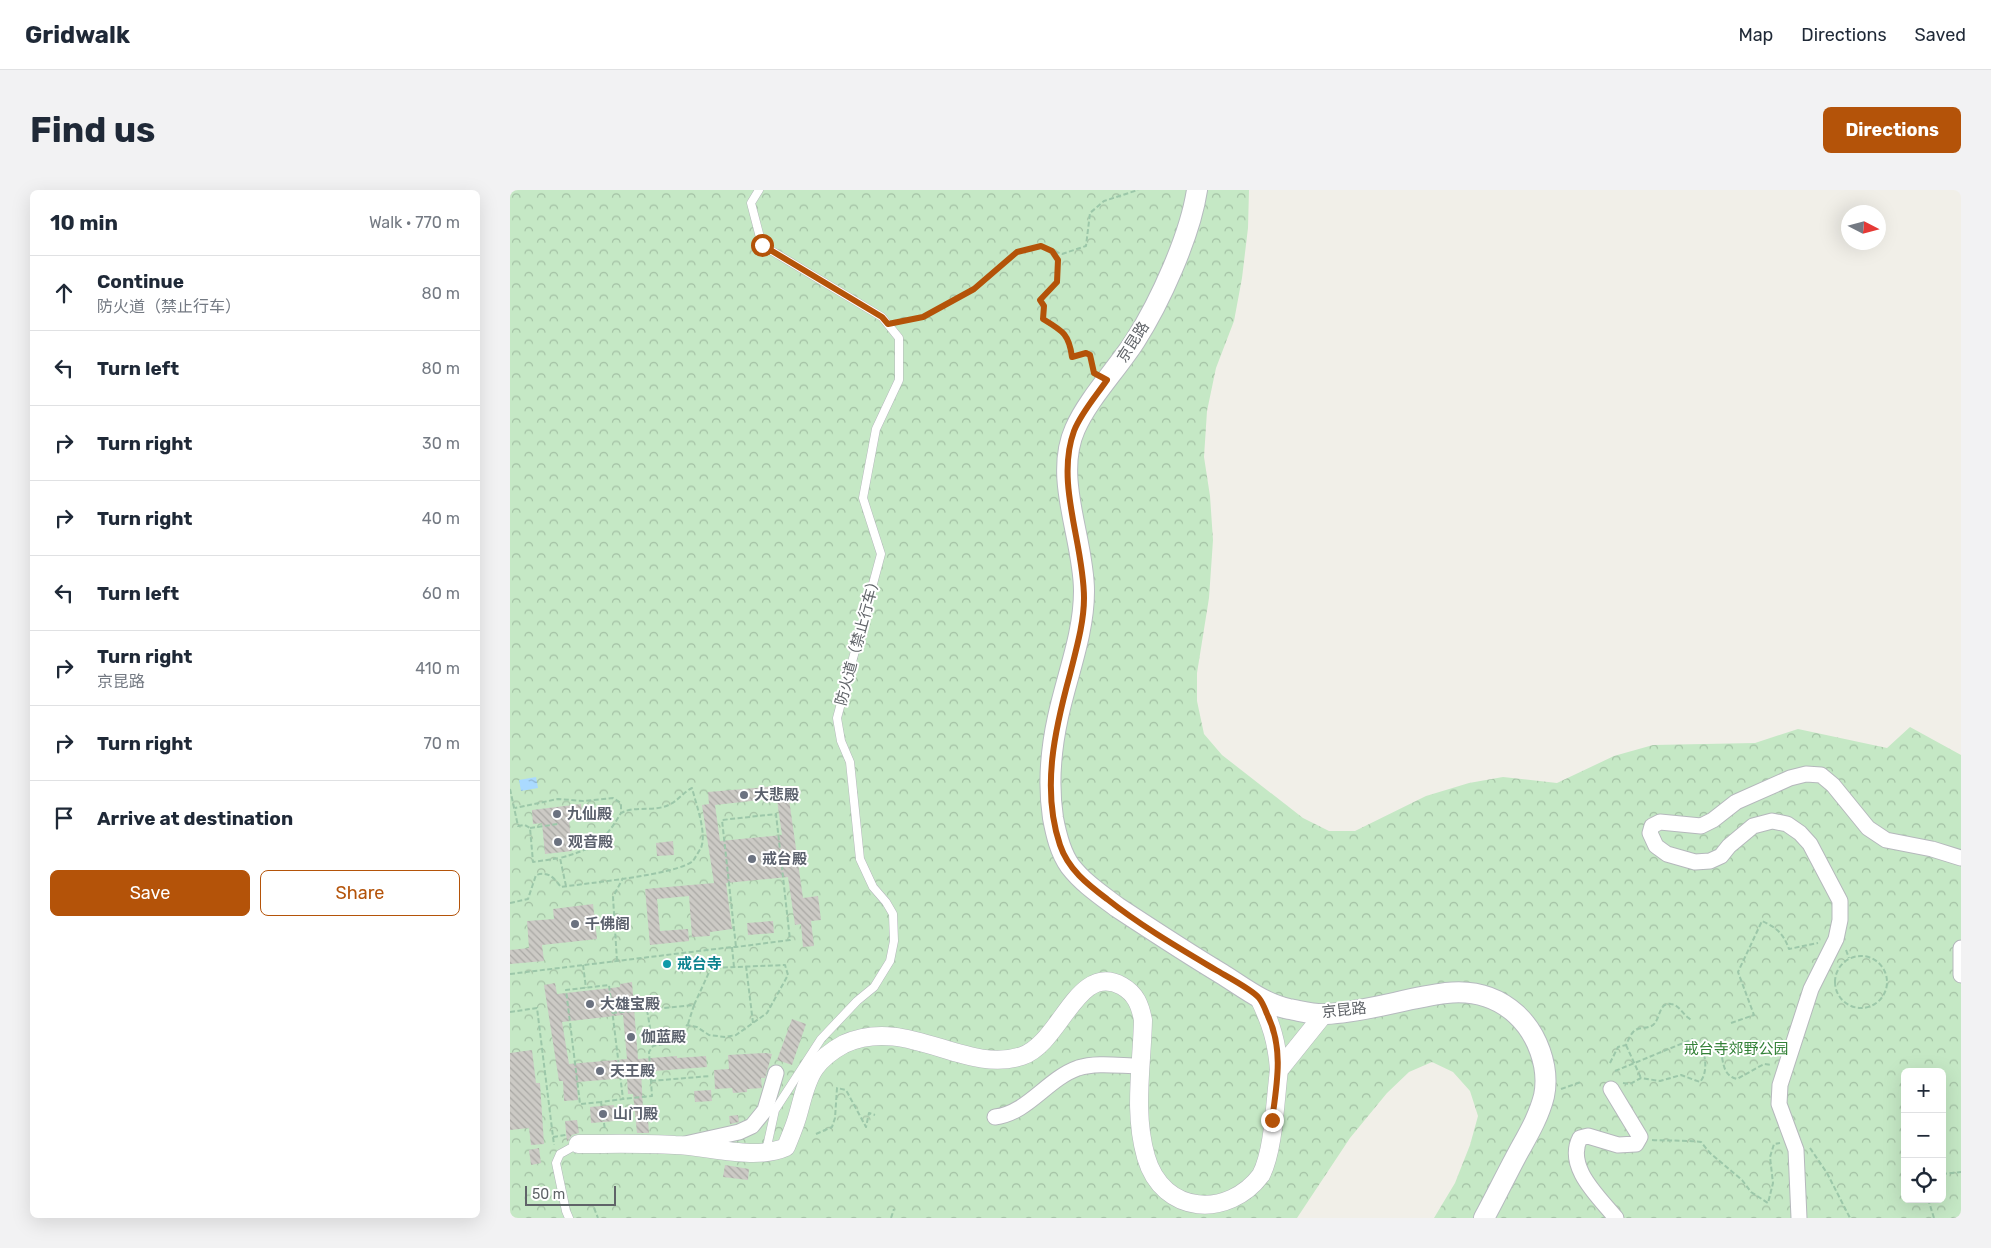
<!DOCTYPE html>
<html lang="en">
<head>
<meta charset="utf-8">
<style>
  :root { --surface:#fff; --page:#f2f2f3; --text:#1f2937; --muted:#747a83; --line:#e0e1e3; --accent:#b45309 }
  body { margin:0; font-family:Rubik,"Noto Sans SC",sans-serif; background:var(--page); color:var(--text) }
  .controls { position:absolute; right:15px; bottom:15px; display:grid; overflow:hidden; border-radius:8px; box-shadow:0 5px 20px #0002 }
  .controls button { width:45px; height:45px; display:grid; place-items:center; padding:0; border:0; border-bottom:1px solid var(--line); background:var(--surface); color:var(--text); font:25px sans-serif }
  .compass { position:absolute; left:1331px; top:15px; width:45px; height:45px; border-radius:50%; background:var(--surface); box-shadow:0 5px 20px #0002; rotate:96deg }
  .scale { position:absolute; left:15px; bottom:12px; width:91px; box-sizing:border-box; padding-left:5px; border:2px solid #5f6368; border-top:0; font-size:14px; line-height:18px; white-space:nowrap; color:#5f6368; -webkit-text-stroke:4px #fff; paint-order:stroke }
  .stop { position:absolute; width:15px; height:15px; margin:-11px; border:4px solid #b45309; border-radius:50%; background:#fff }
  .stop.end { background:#b45309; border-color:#fff; box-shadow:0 1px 5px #0008 }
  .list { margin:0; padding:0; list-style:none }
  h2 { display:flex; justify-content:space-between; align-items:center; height:65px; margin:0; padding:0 20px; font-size:21px }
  h2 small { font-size:16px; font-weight:400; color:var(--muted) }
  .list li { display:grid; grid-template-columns:32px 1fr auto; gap:15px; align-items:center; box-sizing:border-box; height:75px; padding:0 20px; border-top:1px solid var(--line) }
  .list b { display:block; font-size:19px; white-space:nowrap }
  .list p { margin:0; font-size:16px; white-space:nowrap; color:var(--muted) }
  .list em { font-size:16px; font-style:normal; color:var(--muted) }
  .actions { display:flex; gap:10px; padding:15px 20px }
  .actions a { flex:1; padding:11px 0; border:1px solid var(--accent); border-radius:8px; text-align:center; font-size:18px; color:var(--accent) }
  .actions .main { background:var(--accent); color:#fff }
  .icon { flex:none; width:28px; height:28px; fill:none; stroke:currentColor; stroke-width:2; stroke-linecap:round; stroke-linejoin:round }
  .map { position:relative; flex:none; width:1451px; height:1028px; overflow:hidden; border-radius:8px }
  header { display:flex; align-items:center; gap:30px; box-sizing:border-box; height:70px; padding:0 25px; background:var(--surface); border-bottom:1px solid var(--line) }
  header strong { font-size:24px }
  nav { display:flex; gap:28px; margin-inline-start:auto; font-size:18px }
  .intro { display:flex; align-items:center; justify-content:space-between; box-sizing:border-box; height:120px; padding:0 30px }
  h1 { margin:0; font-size:35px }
  .button { padding:12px 22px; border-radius:8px; background:var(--accent); color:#fff; font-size:18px; font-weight:700 }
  main { display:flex; gap:30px; padding:0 30px }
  aside { flex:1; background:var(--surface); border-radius:8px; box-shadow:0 5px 20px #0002 }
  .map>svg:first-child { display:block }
  .forest { fill:url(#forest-crowns); fill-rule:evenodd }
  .water { fill:url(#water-ripples) }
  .building { fill:url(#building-back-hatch); fill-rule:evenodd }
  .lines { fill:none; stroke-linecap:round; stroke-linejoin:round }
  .service-casing { stroke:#b5b8bc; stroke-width:9 }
  .minor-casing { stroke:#b5b8bc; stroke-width:17 }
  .tertiary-casing { stroke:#b5b8bc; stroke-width:19 }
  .secondary-casing { stroke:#b6babf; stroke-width:22 }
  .path { stroke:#9cc7a9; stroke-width:2; stroke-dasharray:5 2.5; stroke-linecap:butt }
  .service { stroke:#fff; stroke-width:8 }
  .minor { stroke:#fff; stroke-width:15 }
  .tertiary { stroke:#fff; stroke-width:18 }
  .secondary { stroke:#fff; stroke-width:20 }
  .route { stroke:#b45309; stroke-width:6 }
  .worship-dot { fill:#6b7280; stroke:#fff; stroke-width:2 }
  .culture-dot { fill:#0f9aa8; stroke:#fff; stroke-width:2 }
  .labels { text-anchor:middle; stroke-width:4; stroke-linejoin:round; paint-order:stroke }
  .street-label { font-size:15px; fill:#5f6368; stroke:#fff }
  .worship-label { font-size:15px; font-weight:bold; fill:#5b616d; stroke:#fff; text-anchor:start }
  .culture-label { font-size:15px; font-weight:bold; fill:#0d838f; stroke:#fff; text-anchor:start }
  .park-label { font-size:15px; fill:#348238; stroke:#fff }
</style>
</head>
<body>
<header>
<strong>Gridwalk</strong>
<nav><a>Map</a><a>Directions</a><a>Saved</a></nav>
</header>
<div class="intro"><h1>Find us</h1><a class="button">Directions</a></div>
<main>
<aside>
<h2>10 min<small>Walk · 770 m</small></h2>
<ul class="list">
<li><svg class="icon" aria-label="ahead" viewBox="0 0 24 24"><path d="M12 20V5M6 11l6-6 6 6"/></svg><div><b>Continue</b><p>防火道（禁止行车）</p></div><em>80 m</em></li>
<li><svg class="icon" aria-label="left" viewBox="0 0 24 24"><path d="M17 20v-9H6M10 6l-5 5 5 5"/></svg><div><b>Turn left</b></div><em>80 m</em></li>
<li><svg class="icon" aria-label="right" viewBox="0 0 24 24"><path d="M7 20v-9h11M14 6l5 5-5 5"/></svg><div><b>Turn right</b></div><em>30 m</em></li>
<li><svg class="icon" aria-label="right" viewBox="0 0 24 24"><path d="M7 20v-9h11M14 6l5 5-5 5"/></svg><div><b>Turn right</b></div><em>40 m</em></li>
<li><svg class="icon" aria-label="left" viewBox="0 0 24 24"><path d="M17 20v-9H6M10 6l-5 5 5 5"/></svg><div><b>Turn left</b></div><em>60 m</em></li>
<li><svg class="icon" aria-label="right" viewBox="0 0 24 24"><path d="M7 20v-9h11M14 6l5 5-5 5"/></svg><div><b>Turn right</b><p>京昆路</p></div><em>410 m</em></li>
<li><svg class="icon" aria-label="right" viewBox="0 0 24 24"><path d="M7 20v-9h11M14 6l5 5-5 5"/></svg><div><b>Turn right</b></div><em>70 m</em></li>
<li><svg class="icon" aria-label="arrive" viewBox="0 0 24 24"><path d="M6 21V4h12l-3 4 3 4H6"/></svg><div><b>Arrive at destination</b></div></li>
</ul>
<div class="actions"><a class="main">Save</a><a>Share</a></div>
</aside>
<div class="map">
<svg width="1451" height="1028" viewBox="0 0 1451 1028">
  <defs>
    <pattern id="forest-crowns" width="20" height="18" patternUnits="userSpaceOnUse" patternTransform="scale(1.25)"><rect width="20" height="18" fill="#c5e8c5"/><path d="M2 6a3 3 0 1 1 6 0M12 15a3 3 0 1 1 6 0" fill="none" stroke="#a3c0a4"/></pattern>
    <pattern id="water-ripples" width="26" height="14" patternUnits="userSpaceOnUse" patternTransform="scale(1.25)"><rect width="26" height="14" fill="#aadaff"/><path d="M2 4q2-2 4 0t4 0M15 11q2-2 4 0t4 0" fill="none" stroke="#8eb4d2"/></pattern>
    <pattern id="building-back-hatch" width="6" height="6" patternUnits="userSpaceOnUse" patternTransform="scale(1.25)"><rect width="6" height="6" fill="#cccac5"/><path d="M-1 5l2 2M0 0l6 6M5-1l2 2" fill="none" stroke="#a9a8a4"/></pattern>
  </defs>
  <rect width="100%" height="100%" fill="#f1efe8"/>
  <path class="forest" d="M0 0H739L738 38 732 88 724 131 706 178 697 221 694 267 700 306 703 350 699 408 687 483V511L694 544 712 565 793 628 819 641H845L916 606 959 593 993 587 1047 593 1104 566 1143 555 1245 553 1288 539 1377 558 1400 537 1451 565V1028H924L945 993 960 955 968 926 960 901 943 882 922 872 899 882 877 903 840 948 787 1028H0ZM1395 882H1432V1009H1395Z"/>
  <path class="water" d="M26 587 28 598 11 601 9 590Z"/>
  <path class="building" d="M267 596 268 608 205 615 210 651 272 645 267 610 279 609 293 708 308 706 311 730 301 731 304 756 293 757 291 734 285 735 278 687 216 693 222 739 200 742V746L182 747 179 706 147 709 150 741 178 739 179 751 140 755 135 699 204 693 192 615 199 614 198 602Z
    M71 614 73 628 59 630 62 661 35 664 32 633 23 634 22 620Z
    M163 651 164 665 147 666 146 653Z
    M83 714 87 749 32 755 34 771 0 774V760L19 758 17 731 44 729 43 719Z
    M263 731 264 743 238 745 237 733Z
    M122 792 128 869 167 866V868L196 866 197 877 131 882 133 918H137L139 943H127L123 904H118L117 888 67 892 68 910 54 911 53 891H49L34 795 45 793 47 804 110 797V794ZM113 825 117 869 59 874 52 832Z
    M282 829 296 834 282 875 267 870Z
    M22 860 26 893H30L34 954 21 955 19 938 0 940V863Z
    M256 863 262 864 255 888H251L252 898 237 899V902L223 903 222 898 205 899 204 880 219 879 218 865Z
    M201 900 202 911 185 912 184 901Z
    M104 915 105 931 81 933 80 917Z
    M228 925 229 932 220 934 219 926Z
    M67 930 69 943 62 945 57 952 55 931Z
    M29 958 31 973 21 975 19 960Z
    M215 975 239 979 238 990 213 987Z"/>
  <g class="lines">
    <defs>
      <path id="service" d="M249 0 241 13 252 55 372 127 389 148V190L366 239 353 308 371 364 327 528 331 551 340 572 350 669 363 697 376 712 383 724 384 751 380 771 364 797 347 811 311 849 265 920 256 961
        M59 1028 56 1021 46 973 50 964 68 954"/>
      <path id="minor" d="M1451 758V785
        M1101 899 1130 947 1126 954 1108 955 1078 946 1070 948C1055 977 1089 1007 1106 1028
        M485 927C518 923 537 889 568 878 587 872 611 876 630 876
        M175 954 229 942 242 936 255 920 266 883
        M1289 1028 1286 960 1269 914 1270 895 1301 799 1326 749 1330 730V711L1300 654 1290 643 1277 634 1262 631 1243 636 1219 656 1211 666 1200 671 1185 672 1157 664 1146 656 1140 643 1142 636 1150 632 1191 636 1203 630 1226 612 1280 588 1296 584 1311 585 1323 595 1358 638 1376 650 1422 659 1451 668"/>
      <path id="tertiary" d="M749 808C761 833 767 852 769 880L814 824
        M68 954C100 954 133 953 165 955 199 956 245 971 276 957 280 947 284 938 287 928 292 912 295 892 305 878 312 868 323 860 334 854 397 825 455 885 512 866 551 853 567 771 612 796 626 804 630 815 633 830 632 876 623 922 636 967 653 1026 719 1028 751 985 764 960 765 910 769 880"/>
      <path id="secondary" d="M687 0C680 46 650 112 625 151 607 179 578 209 565 239 543 288 574 349 574 401 574 444 557 485 548 527 541 559 538 595 543 628 546 644 550 662 560 676 573 693 591 705 607 717 642 740 677 763 712 784 733 797 754 814 779 819 791 821 804 825 816 824 857 822 896 808 936 803 962 800 986 806 1006 824 1027 843 1040 877 1034 906 1029 926 1019 943 1009 961 997 983 986 1006 974 1028"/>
    </defs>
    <use href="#service" class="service-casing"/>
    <use href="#minor" class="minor-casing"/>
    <use href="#tertiary" class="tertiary-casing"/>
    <use href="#secondary" class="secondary-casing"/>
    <path class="path" d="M542 61 548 70 547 92 530 110 534 116 533 129C553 141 558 144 561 167L576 163 580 165 584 181
      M388 132 413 127 464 99 507 62 531 56 552 64 576 56 580 23 594 11 628 0
      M0 599 8 636 15 635 20 638 23 672 50 668
      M20 638 48 634
      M56 696 50 668C83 659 94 652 111 623
      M0 713 18 709 26 685C39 681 44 688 51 697 77 693 166 685 183 671 185 668 189 661 191 658 197 643 186 614 182 598 170 604 168 613 153 617 139 621 124 616 111 623V613L103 608 73 611 48 609 5 618
      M222 757 224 777
      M1336 760 1339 768
      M1325 792a26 26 0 1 1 52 0a26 26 0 1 1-52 0Z
      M107 771 103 707 113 688
      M73 775 76 798
      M236 776 243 833
      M0 784 222 757H226L280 750 266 624 212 630 226 757
      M137 820 143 855
      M0 822 27 818 44 955
      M102 823 184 815 201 778 275 775 278 785 257 823 226 845 215 847 199 845 187 837 177 835 170 851 143 856 139 862 142 906 113 909
      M1221 833 1244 825 1228 782 1252 731C1267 738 1273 743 1279 759L1308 753
      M178 834 184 815
      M1116 855 1131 888
      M1211 860C1213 872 1213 886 1227 889L1254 874 1262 875
      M1100 873 1108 857 1116 855C1118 851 1120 845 1124 841 1129 836 1140 840 1145 833 1150 826 1150 812 1161 814 1170 815 1174 827 1182 830
      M1105 881 1183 849
      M141 891 200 886
      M1113 893 1120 894 1131 888 1150 891 1171 885 1190 892C1197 884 1196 870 1193 861
      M1051 899 1071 892
      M91 912 70 914 56 800 99 795 113 909 91 912 95 940
      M306 944 322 937 325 928 327 898 336 900 356 937 359 923 365 925
      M43 947 56 945
      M1142 950C1159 951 1175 950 1191 952L1200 963 1232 990 1241 1002 1258 1013 1263 993 1260 967 1264 954 1270 953
      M1300 958 1317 983 1340 1028
      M1432 984 1451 982
      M1418 1009 1424 1028
      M84 1018 88 1028
      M381 1028 384 1019"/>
    <use href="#service" class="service"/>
    <use href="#minor" class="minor"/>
    <use href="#tertiary" class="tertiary"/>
    <use href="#secondary" class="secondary"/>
  </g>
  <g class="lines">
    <path class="route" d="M252 55 372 127 378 134 413 127 464 99 507 62 531 56 542 61 548 70 547 92 530 110 534 116 533 129C553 141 559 144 562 167L576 163 580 165 584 183 597 190C586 206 571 223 564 241 545 293 574 354 574 408 574 433 566 460 560 484 545 539 531 599 550 655 558 679 577 694 597 709 631 736 669 758 706 780 716 786 743 800 749 808 753 813 755 819 757 824 774 858 767 894 762 930"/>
  </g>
  <g class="worship-dot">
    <circle cx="234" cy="605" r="5"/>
    <circle cx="47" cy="624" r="5"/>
    <circle cx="48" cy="652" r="5"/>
    <circle cx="242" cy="669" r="5"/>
    <circle cx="65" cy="734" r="5"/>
    <circle cx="80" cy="814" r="5"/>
    <circle cx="121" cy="847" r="5"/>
    <circle cx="90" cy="881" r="5"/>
    <circle cx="93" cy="924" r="5"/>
  </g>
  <circle class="culture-dot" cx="157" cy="774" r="5"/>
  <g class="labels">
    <g class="street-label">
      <text transform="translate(623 152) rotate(-57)" y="5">京昆路</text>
      <text transform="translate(348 450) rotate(-75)" y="5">防火道（禁止行车）</text>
      <text transform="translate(834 820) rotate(-6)" y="5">京昆路</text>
    </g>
    <g class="worship-label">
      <text x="244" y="610">大悲殿</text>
      <text x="57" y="629">九仙殿</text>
      <text x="58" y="657">观音殿</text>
      <text x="252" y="674">戒台殿</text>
      <text x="75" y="739">千佛阁</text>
      <text x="90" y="819">大雄宝殿</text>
      <text x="131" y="852">伽蓝殿</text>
      <text x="100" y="886">天王殿</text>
      <text x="103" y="929">山门殿</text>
    </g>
    <g class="culture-label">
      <text x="167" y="779">戒台寺</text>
    </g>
    <g class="park-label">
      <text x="1226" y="864">戒台寺郊野公园</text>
    </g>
  </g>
</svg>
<div class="controls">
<button>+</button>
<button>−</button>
<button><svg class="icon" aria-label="locate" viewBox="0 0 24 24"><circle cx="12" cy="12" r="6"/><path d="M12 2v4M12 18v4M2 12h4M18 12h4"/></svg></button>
</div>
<svg class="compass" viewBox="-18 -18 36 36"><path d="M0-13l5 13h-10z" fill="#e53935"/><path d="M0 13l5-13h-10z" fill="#747a83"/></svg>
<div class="scale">50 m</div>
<div class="stop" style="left:252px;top:55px"></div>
<div class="stop end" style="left:762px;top:930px"></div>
</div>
</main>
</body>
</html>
